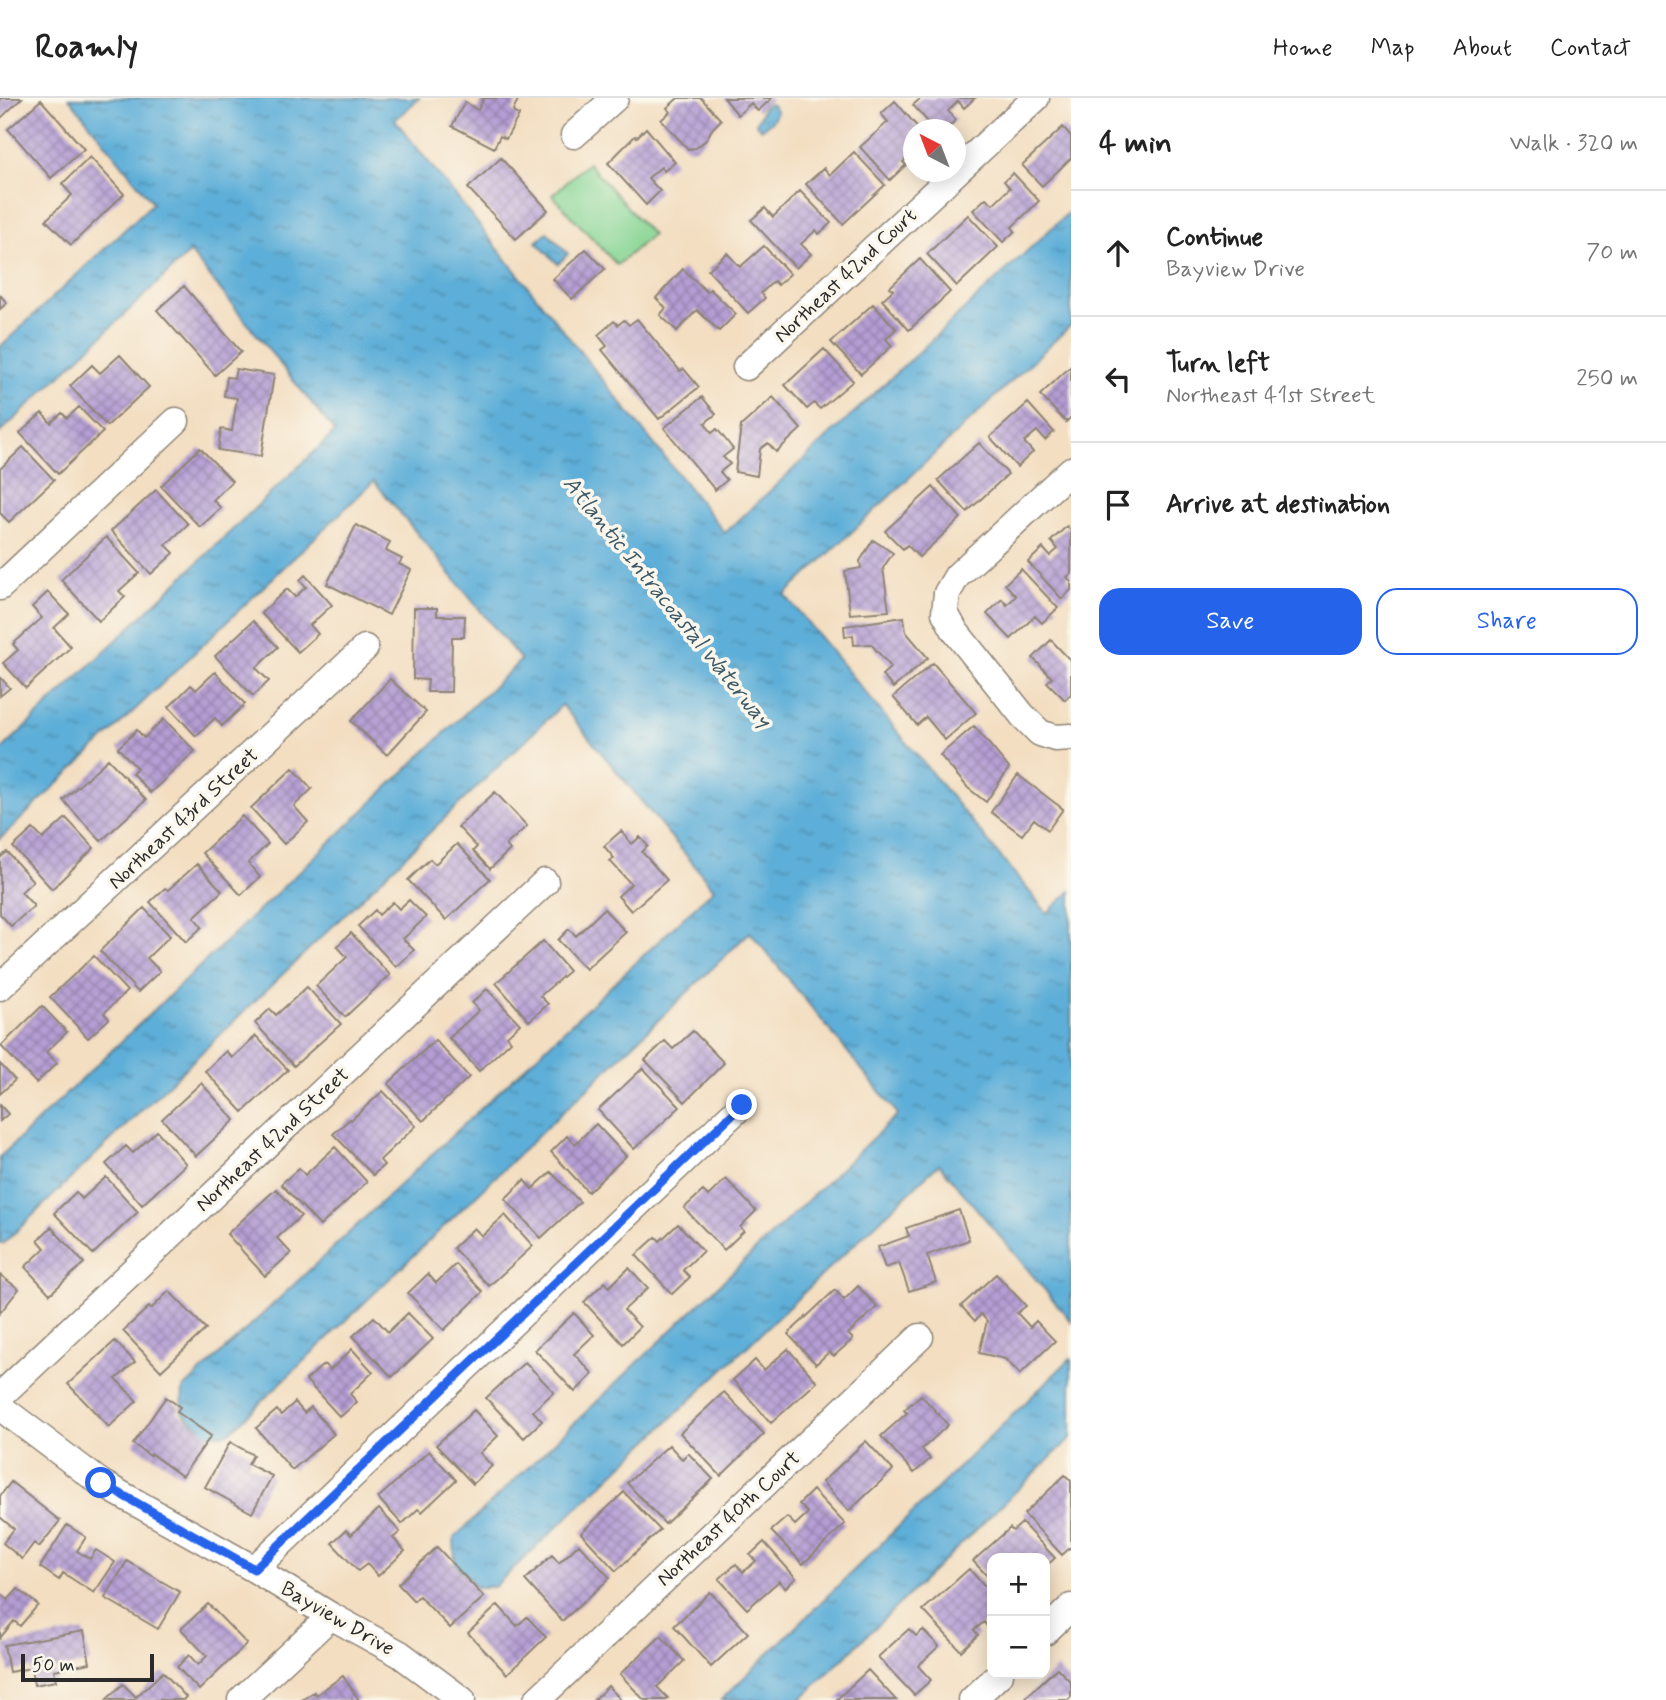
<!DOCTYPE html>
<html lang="en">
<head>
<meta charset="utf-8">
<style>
  :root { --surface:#fff; --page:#f2f2f2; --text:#222; --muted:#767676; --line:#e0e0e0; --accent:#2563eb }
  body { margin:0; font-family:Mynerve,sans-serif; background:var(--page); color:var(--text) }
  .controls { position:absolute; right:21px; bottom:21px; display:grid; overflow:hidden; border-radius:14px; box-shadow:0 4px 18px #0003 }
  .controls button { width:63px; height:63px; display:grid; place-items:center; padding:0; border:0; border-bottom:2px solid var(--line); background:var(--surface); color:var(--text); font:35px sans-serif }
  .compass { position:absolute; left:903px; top:21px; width:63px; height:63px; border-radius:50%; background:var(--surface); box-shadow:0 4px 18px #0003; rotate:318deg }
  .scale { position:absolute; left:21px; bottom:18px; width:133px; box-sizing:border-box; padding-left:7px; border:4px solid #2b2b2b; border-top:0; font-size:19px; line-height:24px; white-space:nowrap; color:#2b2b2b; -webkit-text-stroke:5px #fbf7ec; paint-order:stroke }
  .stop { position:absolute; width:21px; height:21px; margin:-16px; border:5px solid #2563eb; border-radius:50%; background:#fff }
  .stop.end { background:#2563eb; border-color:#fff; box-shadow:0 2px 7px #0008 }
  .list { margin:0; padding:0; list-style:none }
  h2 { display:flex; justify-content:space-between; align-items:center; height:91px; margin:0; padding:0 28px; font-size:30px }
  h2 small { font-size:23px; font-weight:400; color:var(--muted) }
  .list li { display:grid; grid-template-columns:46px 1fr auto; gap:21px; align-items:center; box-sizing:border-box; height:126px; padding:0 28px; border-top:2px solid var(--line) }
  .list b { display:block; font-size:26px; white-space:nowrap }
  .list p { margin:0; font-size:23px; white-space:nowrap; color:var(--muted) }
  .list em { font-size:23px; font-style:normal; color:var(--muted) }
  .actions { display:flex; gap:14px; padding:21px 28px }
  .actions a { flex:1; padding:16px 0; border:2px solid var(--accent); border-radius:21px; text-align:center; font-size:24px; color:var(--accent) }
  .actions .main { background:var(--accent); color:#fff }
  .icon { flex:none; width:38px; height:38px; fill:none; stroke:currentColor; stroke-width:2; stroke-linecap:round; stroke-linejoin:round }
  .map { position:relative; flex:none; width:1071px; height:1602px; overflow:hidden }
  header { display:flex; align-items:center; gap:42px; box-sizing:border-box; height:98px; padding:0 35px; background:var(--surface); border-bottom:2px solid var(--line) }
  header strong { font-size:33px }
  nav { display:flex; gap:38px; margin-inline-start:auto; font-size:24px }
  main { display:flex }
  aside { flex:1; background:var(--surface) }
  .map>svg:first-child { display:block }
  .green { fill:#87d594; stroke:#598060; stroke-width:2 }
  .water { fill:url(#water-ripples); stroke:#446c82; stroke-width:2 }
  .building { fill:url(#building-cross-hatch) }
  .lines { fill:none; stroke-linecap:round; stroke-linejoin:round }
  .minor-casing { stroke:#8f8476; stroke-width:29 }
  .minor { stroke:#fff; stroke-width:26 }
  .route { stroke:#2563eb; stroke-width:9 }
  .labels { text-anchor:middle; stroke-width:7; stroke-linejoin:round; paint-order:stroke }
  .street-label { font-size:21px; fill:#2b2b2b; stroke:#fbf7ec }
  .water-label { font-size:23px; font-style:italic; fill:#3c5968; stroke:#fbf7ec }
</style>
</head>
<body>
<header>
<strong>Roamly</strong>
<nav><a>Home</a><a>Map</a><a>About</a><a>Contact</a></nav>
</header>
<main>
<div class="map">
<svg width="1071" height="1602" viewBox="0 0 1071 1602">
  <defs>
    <pattern id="water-ripples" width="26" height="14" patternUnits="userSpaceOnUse" patternTransform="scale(1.75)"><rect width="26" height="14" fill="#5daed8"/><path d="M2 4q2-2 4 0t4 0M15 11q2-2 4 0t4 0" fill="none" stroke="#4d8eaf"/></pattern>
    <pattern id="building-cross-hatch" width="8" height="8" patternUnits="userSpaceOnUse" patternTransform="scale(1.75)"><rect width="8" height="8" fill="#b59ed4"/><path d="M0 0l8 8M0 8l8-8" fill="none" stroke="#9381ac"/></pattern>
  </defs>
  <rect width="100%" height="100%" fill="#fbf7ec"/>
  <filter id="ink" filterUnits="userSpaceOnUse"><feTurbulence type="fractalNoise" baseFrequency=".0143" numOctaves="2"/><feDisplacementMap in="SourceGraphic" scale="14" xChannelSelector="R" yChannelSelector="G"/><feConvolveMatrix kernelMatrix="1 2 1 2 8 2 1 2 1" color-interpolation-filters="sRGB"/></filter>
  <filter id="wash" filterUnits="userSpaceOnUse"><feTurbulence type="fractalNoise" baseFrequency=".00686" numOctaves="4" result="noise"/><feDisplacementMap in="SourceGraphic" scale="28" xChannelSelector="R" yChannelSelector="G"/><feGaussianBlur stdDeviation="1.57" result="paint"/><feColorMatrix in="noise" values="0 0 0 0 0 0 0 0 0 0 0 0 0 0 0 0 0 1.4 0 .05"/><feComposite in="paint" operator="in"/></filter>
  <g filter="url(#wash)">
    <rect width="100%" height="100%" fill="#f3dec1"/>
    <path class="green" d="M588 65 652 137 617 167 552 97Z"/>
    <path class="water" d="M69 0H419L395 22 725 435 1071 112V227L785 497 1047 815 1071 793V1223L939 1066 494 1489H476L455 1465 454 1440 898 1016 750 834 229 1335 207 1337 182 1314 183 1291 714 791 562 607 3 1146H0V1059L521 562 374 383 0 741V653L335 334 190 154 0 335V249L153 105Z
      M769 6 772 7 777 14 772 23 761 31 756 26C757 21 762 16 763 10Z
      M547 134 568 156 558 166 536 144Z
      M1071 1260V1340L800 1602H721Z"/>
    <g id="blocks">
      <path class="building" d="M0 0H22L0 21Z
        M484 0H519L513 12 514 15 519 17 506 41 500 38 494 50 452 28 465 4 478 12Z
        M678 0H701L721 22 712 31 706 42 696 50 688 51 661 22 670 14 667 10Z
        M724 0H772L758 13 751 5 738 17Z
        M921 0H975L964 10 958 3 948 13 956 22 945 32H935L913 7Z
        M41 2 84 51 51 80 8 31Z
        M895 3 920 32H914V55L903 64 906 67 890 82 860 49 888 24 881 16Z
        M1063 29 1071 38V60L1042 88 1022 67Z
        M646 30 675 64 664 73 661 69 648 80 660 93 646 107 608 65 635 38 637 39Z
        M854 54 885 87 843 126 806 86 824 70 830 77Z
        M90 59 124 96 71 147 46 122 72 97 62 86Z
        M501 60 548 112 516 141 468 90Z
        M1013 75 1039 103 1012 129 1015 133 1003 144 973 112 986 100 993 106 1010 90 1004 83Z
        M800 93 831 125 819 136 816 132 801 146 811 156 796 170 751 122 765 110 773 119Z
        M968 117 998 149 957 188 927 156Z
        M764 148 790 176 778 187 774 183 761 195 765 200 748 215 708 172 727 155 740 169Z
        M586 151 605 171 572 201 553 181Z
        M920 161 950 194 909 232 882 202 893 192 890 189Z
        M683 171 707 194 710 191 736 216 719 233 697 212 677 233 660 217 666 210 656 200Z
        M184 188 241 254 215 277 157 212Z
        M0 197 7 205 0 211Z
        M873 206 896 231 886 241 892 248 861 276 831 244Z
        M637 221 680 273 684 271 699 289 659 321 602 252 607 248 598 237 614 223 618 227 624 222 629 227Z
        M824 251 853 283 820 311 814 305 807 311 785 287Z
        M120 257 149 289 107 328 70 288 92 267 100 275Z
        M1071 268V319L1066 324 1040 297Z
        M236 271 274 277 261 358 218 352 221 331 232 333 237 300 224 298 227 279 234 280Z
        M702 299 716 316 705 325 712 335 717 331 733 351 723 359 730 366 720 374 727 382 715 392 664 330Z
        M773 299 801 331 776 354 768 345 760 351 757 378 735 374 741 328Z
        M1028 305 1054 334 1045 342 1037 333 1024 344 1033 354 1017 369 990 339Z
        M79 309 103 334 58 376 20 335 42 315 51 325 62 315 67 320Z
        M979 345 1008 376 967 414 938 382Z
        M23 349 54 382 9 424 0 415V371Z
        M200 350 232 383 213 402 221 410 200 429 161 388Z
        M933 389 961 420 919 459 907 447 903 451 885 433Z
        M156 392 188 426 166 447 174 455 151 476 111 433Z
        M356 427 390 444 386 453 402 461 399 466 411 472 389 517 327 486Z
        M1067 428 1071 433V476L1067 479 1071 484V492L1062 501 1028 464 1043 450 1050 458 1058 451 1051 443Z
        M106 439 139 475 119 493 125 499 99 523 61 482Z
        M873 442 893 455 883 470 889 513 850 516 845 473 861 470 860 463Z
        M1021 471 1058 510 1042 525 1035 518 1011 541 987 516 1002 501 1007 507 1016 498 1005 486Z
        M305 477 332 507 310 527 318 536 298 554 261 515 287 491 295 499 306 489 300 482Z
        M48 494 69 516 54 530 71 549 26 590 3 565 18 552 13 546 42 520 32 509Z
        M414 510H437V518H465L464 539H452L451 594H427L428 582 413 581Z
        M904 519 906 534 928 560 893 590 882 577 891 569 871 546 854 547 853 537 845 539 844 528Z
        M253 523 278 549 256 570 269 583 253 598 215 558Z
        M1051 542 1071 563V596L1065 602 1047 584 1052 580 1033 560Z
        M933 565 976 615 945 642 926 619 917 627 893 599Z
        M215 574 245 606 222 628 215 620 196 638 169 609 191 587 196 592Z
        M0 579 10 590 0 598Z
        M390 581 426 614 387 657 351 623Z
        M164 621 195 653 150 695 132 675 137 670 118 650 137 632 144 640Z
        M974 628 1009 670 986 704 968 690 940 657Z
        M108 661 146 702 101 743 63 702Z
        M293 670 312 691 294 708 308 724 284 746 251 710Z
        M1018 677 1063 711 1048 732 1034 721 1022 737 991 714Z
        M495 694 527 728 506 747 510 752 490 771 473 753 477 749 458 729Z
        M242 718 268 746 248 765 260 779 241 797 202 755Z
        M66 720 94 750 52 791 13 749 33 731 43 741Z
        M621 733 632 746 640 739 648 748 642 754 667 782 631 813 618 798 631 786 610 763 614 760 604 748Z
        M457 746 490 781 446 822 408 782 430 761 435 766Z
        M7 754 33 783 21 794 34 808 11 828 0 816V760Z
        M197 766 222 793 194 819 202 829 186 844 150 804 165 790 168 792Z
        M409 802 426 819 403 841 414 852 396 869 358 828 375 812 379 817 393 804 399 811Z
        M144 810 170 838 147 860 160 873 138 894 100 853Z
        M604 811 626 834 586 871 558 842 569 831 576 838Z
        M351 835 390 877 345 919 316 888 347 859 337 848Z
        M543 843 569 873 540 898 548 906 529 923 496 885Z
        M94 858 127 893 104 915 109 921 88 940 50 899Z
        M307 889 341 926 294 968 255 925 270 911 276 917Z
        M487 891 520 926 507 938 511 943 479 973 449 940 479 912 472 905Z
        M42 908 67 934 46 954 57 965 36 985 1 948Z
        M693 933 724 965 685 1004 645 962 665 943 673 951Z
        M256 938 288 972 243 1014 205 973 226 953 232 960Z
        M435 942 469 979 423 1023 388 986Z
        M0 966 15 982 0 996Z
        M643 970 680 1009 634 1051 598 1012Z
        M201 985 235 1022 196 1058 162 1021Z
        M383 993 416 1028 380 1062 384 1067 373 1077 333 1036 350 1021 351 1022Z
        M0 1007 8 1016 0 1023Z
        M596 1026 626 1058 588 1094 551 1054 567 1038 575 1046Z
        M157 1033 186 1066 142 1107 106 1066 126 1048 133 1055Z
        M335 1049 367 1084 320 1128 281 1086 299 1070 305 1077Z
        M551 1074 580 1104 541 1140 505 1101 524 1082 532 1091Z
        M106 1079 138 1114 93 1156 54 1115 76 1094 82 1101Z
        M726 1081 756 1113 740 1129 744 1133 724 1152 684 1110 703 1093 708 1098Z
        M276 1091 301 1118 277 1140 291 1155 265 1178 227 1136Z
        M959 1112 969 1142 927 1157 936 1184 909 1193 899 1165 885 1170 878 1149 909 1138 906 1130Z
        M505 1117 533 1148 489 1188 453 1150 474 1130 482 1138Z
        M678 1126 703 1153 683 1172 690 1179 672 1196 636 1157 656 1139 660 1143Z
        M51 1129 84 1165 50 1196 25 1169 45 1150 38 1142Z
        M456 1166 483 1194 444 1232 408 1195 428 1176 436 1185Z
        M629 1170 648 1190 624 1212 640 1229 623 1246 584 1204 605 1184 609 1189Z
        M996 1176 1026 1208 1017 1215 1030 1229 1036 1223 1055 1243 1020 1276 1005 1261 979 1255 987 1223 981 1216 975 1223 961 1208Z
        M0 1177 19 1191 0 1215Z
        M858 1188 877 1209 848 1236 853 1241 834 1258 829 1254 816 1266 788 1236 835 1192 844 1202Z
        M169 1193 206 1231 161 1273 123 1233 149 1209 151 1211Z
        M408 1215 433 1241 392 1279 353 1238 374 1219 388 1234Z
        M574 1215 594 1237 574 1256 593 1276 575 1294 535 1252Z
        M115 1243 135 1264 116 1281 137 1303 109 1329 68 1286Z
        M352 1251 373 1274 350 1296 357 1304 340 1319 306 1282 324 1266 330 1272Z
        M788 1251 817 1284 771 1325 733 1282 755 1262 764 1272Z
        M525 1264 554 1294 533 1313 542 1323 524 1340 486 1300Z
        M724 1294 764 1336 721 1378 680 1335Z
        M921 1297 948 1327 922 1351 930 1361 914 1375 881 1338 907 1315 904 1312Z
        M166 1299 180 1309 177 1314 211 1338 182 1378 151 1356 150 1358 133 1346Z
        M295 1304 304 1315 311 1309 334 1336 292 1372 256 1330 277 1312 281 1317Z
        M474 1312 498 1338 480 1355 492 1368 473 1386 436 1347Z
        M866 1343 893 1372 849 1413 822 1384Z
        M230 1344 253 1357 248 1366 272 1378 252 1415 205 1389Z
        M669 1347 682 1361 688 1355 713 1381 665 1426 627 1385Z
        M429 1353 456 1382 422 1414 418 1411 402 1426 378 1400Z
        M1065 1377 1071 1383V1449L1062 1457 1024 1416Z
        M11 1384 60 1423 39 1449 34 1445 22 1461 3 1445 14 1431 0 1419V1398Z
        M813 1392 845 1426 803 1466 771 1433 787 1419 795 1427 808 1415 799 1406Z
        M624 1394 660 1432 616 1473 581 1435Z
        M379 1411 400 1434 393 1440 405 1453 378 1478 367 1466 358 1473 332 1445 346 1432 351 1437Z
        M1022 1425 1055 1460 1045 1469V1460H992V1483L973 1463 1010 1430 1013 1433Z
        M67 1427 86 1439 77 1453 90 1461 96 1452 115 1464 94 1495 63 1475 59 1482 40 1469Z
        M764 1444 796 1480 785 1490 779 1483 747 1511 719 1481 736 1466 743 1474 756 1463 750 1457Z
        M579 1446 610 1480 562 1523 525 1482 552 1457 559 1465Z
        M437 1449 484 1499 450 1530 419 1498 414 1503 398 1486Z
        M127 1463 180 1494 158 1531 105 1500Z
        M969 1471 992 1496V1524L987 1528 984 1524 974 1532 978 1537 961 1553 923 1512Z
        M18 1491 38 1507 20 1528 14 1523 0 1540V1495L8 1502Z
        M710 1494 748 1535 711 1569 674 1528Z
        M208 1506 247 1546 199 1592 177 1569 189 1557 198 1567 207 1558 181 1531Z
        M498 1507 517 1528 527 1519 546 1539 507 1576 468 1535Z
        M909 1531 916 1538 923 1532 939 1548 918 1568 931 1582 914 1597 878 1559Z
        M84 1533 90 1565 54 1572 56 1583 34 1587 31 1570 9 1574 4 1547Z
        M661 1538 684 1563 657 1589 668 1600 666 1602H644L620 1576Z
        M1057 1570 1071 1584V1599L1068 1602H1023Z
        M868 1572 896 1602H836Z
        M163 1574 186 1599 183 1602H106L123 1586 136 1599Z
        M343 1578 359 1602H302L314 1594 316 1597Z
        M608 1588 621 1602H594Z"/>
    </g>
  </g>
  <g filter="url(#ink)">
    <use href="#blocks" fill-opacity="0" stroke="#8f8476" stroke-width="2"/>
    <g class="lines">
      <defs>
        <path id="minor" d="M574 37 615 0
          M746 269 1036 0
          M1071 372 957 478 947 495 945 515 955 533 1023 618 1040 635 1055 640 1071 639
          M0 489 176 323
          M0 889 365 550
          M0 1298 545 784
          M0 1309 101 1385 254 1471 331 1518 400 1556 462 1602
          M254 1471 742 1007
          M1045 1534 1071 1509
          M241 1602 331 1518
          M537 1602 920 1239
          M972 1602 1000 1576"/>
      </defs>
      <use href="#minor" class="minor-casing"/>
      <use href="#minor" class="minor"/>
    </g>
  </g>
  <g class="lines" filter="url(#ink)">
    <path class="route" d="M101 1385 254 1471 742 1007"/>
  </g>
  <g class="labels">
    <g class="street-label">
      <text transform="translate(845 177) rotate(-43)" y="7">Northeast 42nd Court</text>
      <text transform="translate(183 720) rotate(-43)" y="7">Northeast 43rd Street</text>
      <text transform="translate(272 1041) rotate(-43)" y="7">Northeast 42nd Street</text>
      <text transform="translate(728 1420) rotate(-43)" y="7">Northeast 40th Court</text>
      <text transform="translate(338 1520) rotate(30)" y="7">Bayview Drive</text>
    </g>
    <g class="water-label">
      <text transform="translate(668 503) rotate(51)" y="8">Atlantic Intracoastal Waterway</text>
    </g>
  </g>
</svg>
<div class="controls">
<button>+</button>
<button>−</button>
</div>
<svg class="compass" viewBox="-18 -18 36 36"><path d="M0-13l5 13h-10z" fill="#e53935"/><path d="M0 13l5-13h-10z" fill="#767676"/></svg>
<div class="scale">50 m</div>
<div class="stop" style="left:101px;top:1385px"></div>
<div class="stop end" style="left:742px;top:1007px"></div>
</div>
<aside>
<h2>4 min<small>Walk · 320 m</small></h2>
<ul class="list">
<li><svg class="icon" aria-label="ahead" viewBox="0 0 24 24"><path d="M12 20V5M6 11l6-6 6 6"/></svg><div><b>Continue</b><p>Bayview Drive</p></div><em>70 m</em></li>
<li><svg class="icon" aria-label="left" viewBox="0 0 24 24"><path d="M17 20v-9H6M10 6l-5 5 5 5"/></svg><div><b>Turn left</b><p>Northeast 41st Street</p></div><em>250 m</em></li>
<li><svg class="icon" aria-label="arrive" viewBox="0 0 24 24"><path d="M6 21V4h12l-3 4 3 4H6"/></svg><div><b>Arrive at destination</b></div></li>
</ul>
<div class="actions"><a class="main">Save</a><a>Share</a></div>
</aside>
</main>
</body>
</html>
